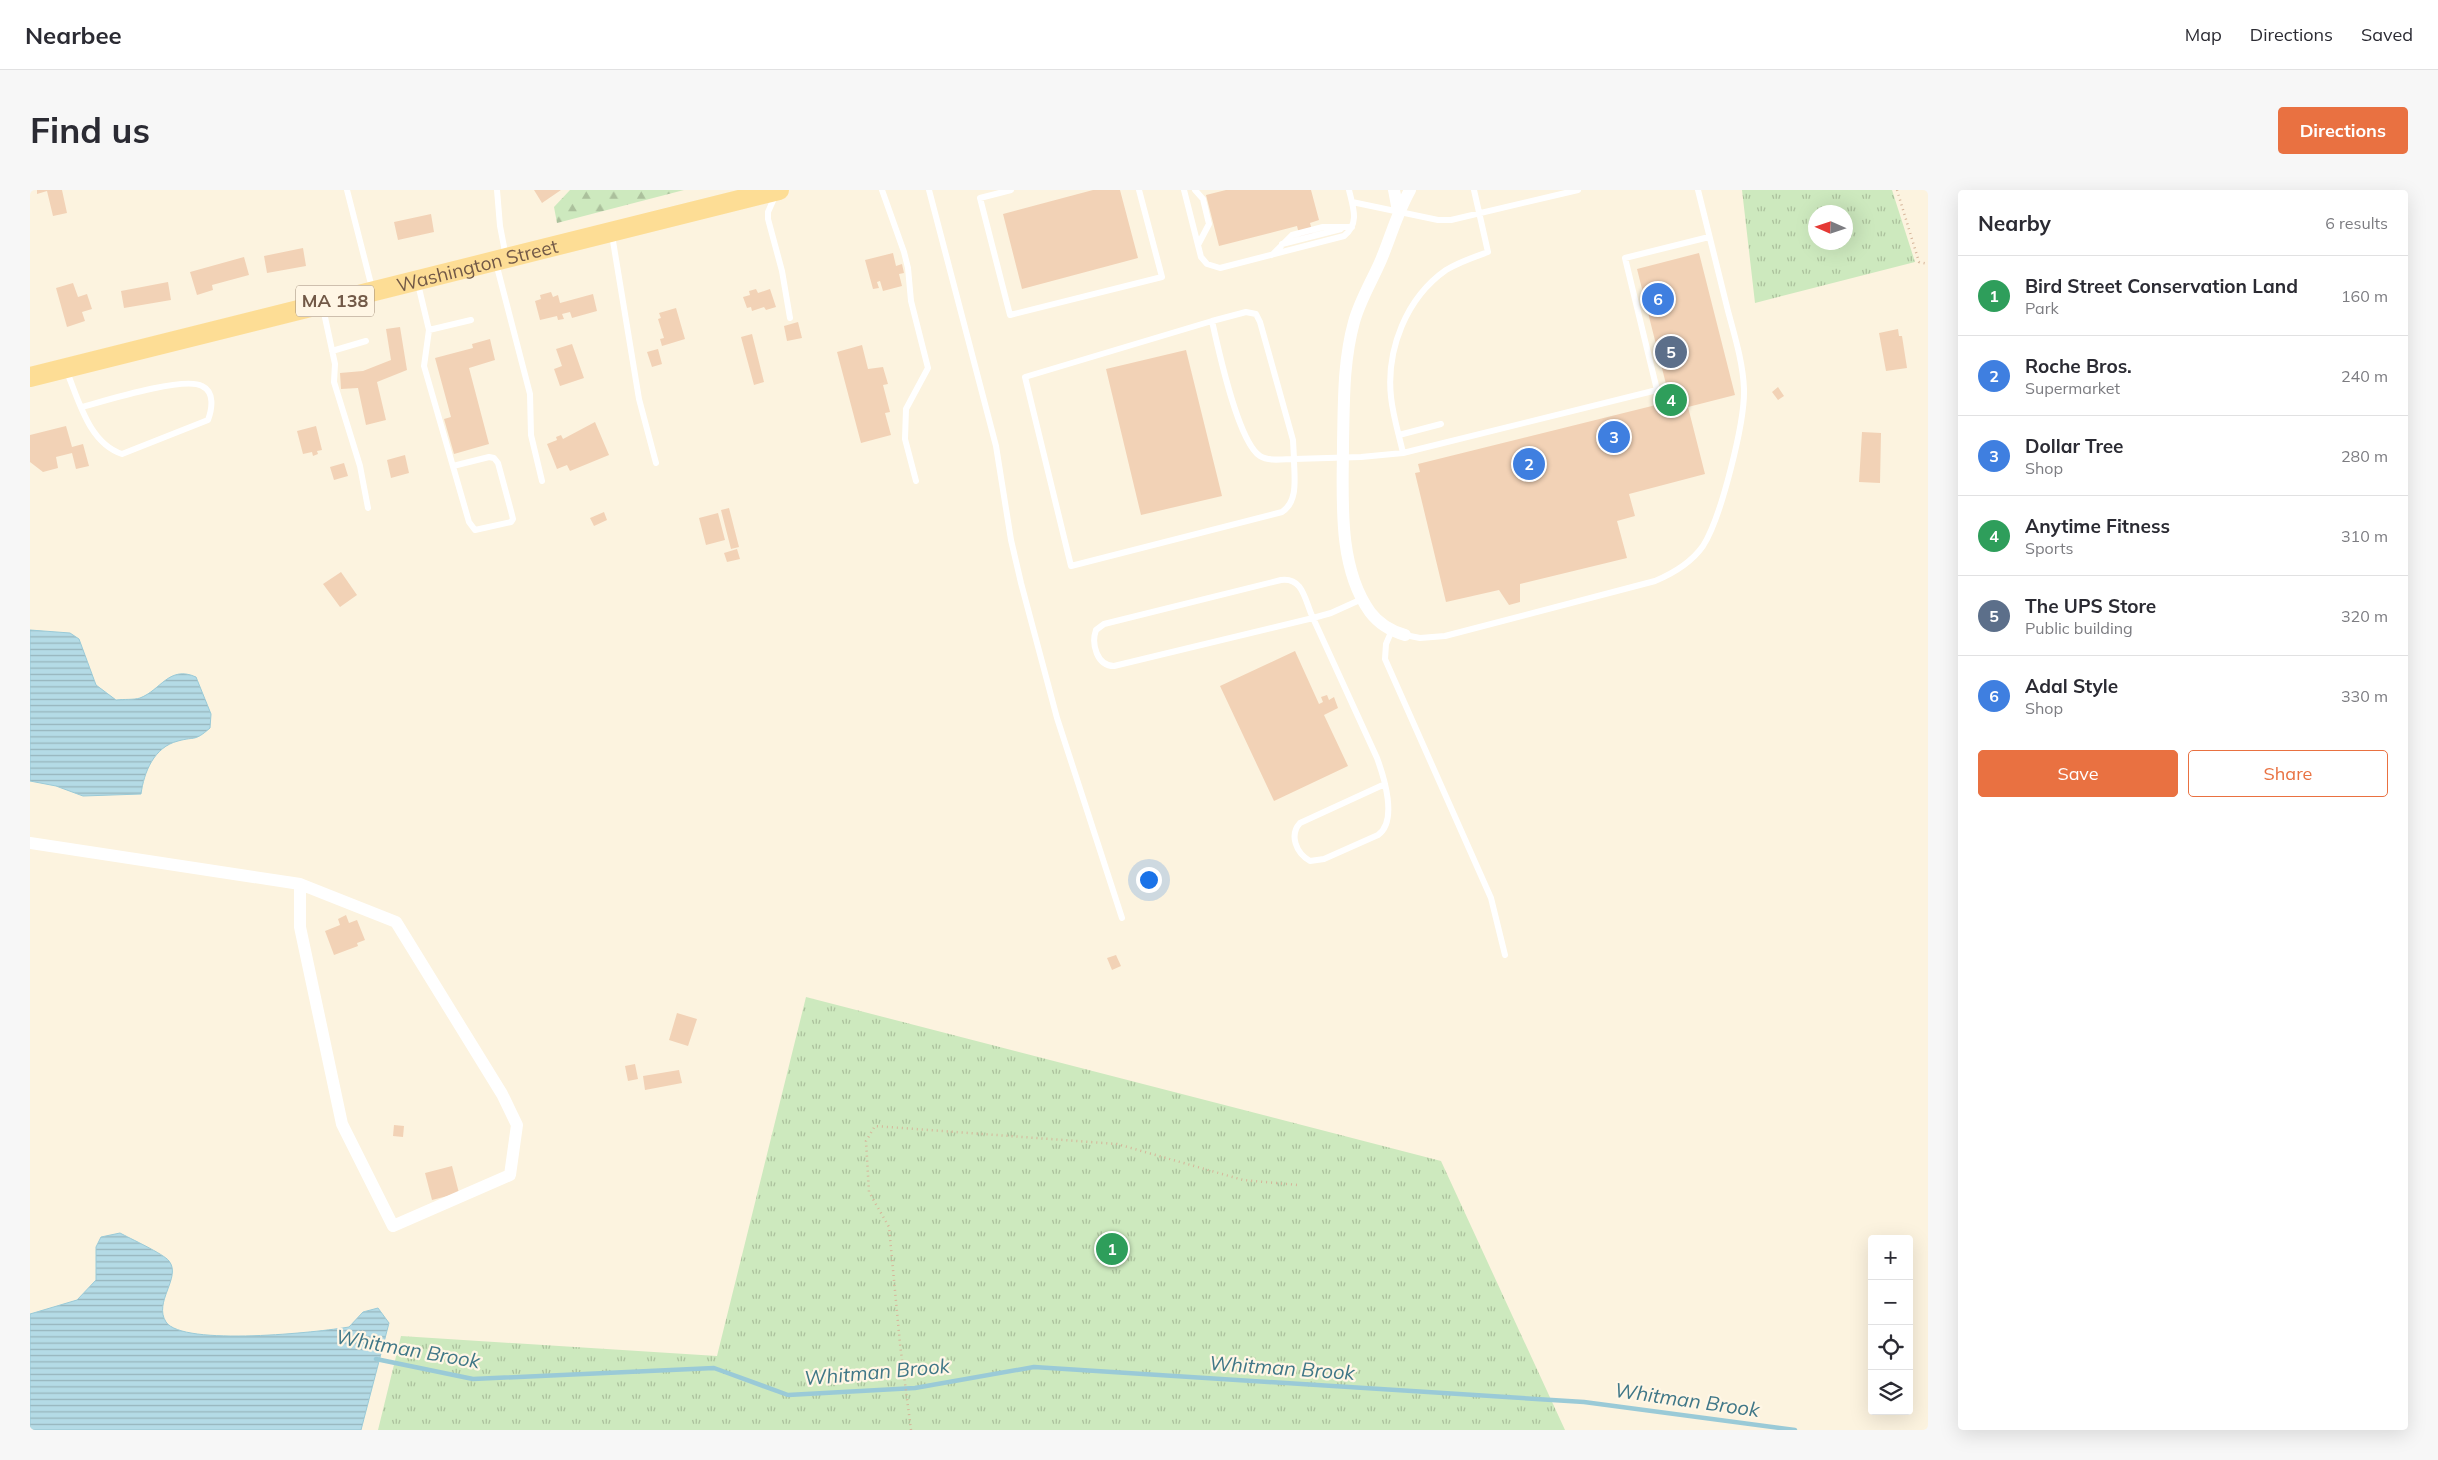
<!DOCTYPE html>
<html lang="en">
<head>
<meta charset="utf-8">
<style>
  :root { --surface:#fff; --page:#f7f7f7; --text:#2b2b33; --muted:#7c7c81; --line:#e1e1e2; --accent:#e97141 }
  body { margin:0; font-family:Mulish,sans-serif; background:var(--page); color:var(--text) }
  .controls { position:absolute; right:15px; bottom:15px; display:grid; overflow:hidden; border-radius:5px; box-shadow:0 5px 20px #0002 }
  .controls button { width:45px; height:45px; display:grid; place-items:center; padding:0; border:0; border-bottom:1px solid var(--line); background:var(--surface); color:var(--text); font:25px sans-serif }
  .compass { position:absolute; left:1778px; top:15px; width:45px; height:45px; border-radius:50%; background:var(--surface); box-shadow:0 5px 20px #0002; rotate:273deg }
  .you { position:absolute; left:1118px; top:689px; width:18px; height:18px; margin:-12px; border:4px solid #fff; border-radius:50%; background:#1a73e8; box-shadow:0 0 0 8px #1a73e833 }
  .badge { display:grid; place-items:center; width:32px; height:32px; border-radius:50%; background:var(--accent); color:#fff; font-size:16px; font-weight:700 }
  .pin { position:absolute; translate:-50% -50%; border:2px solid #fff; box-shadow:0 1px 5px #0006 }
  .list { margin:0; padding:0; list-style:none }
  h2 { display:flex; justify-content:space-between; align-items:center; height:65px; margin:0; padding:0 20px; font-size:21px }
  h2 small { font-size:16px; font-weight:400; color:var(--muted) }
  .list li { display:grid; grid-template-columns:32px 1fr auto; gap:15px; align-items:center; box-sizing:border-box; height:80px; padding:0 20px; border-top:1px solid var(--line) }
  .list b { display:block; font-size:19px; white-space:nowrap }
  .list p { margin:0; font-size:16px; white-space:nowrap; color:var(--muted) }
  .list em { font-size:16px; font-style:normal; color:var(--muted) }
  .actions { display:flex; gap:10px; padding:15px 20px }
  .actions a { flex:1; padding:11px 0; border:1px solid var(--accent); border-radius:5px; text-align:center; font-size:18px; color:var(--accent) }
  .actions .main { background:var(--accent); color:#fff }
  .icon { flex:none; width:28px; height:28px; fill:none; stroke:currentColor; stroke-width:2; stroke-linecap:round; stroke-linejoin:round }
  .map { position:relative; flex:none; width:1898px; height:1240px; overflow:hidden; border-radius:5px }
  header { display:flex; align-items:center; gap:30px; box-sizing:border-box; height:70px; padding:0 25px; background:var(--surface); border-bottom:1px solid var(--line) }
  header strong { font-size:24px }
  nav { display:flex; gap:28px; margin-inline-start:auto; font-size:18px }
  .intro { display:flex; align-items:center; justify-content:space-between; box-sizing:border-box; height:120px; padding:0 30px }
  h1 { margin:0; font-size:35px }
  .button { padding:12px 22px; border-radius:5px; background:var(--accent); color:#fff; font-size:18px; font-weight:700 }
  main { display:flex; gap:30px; padding:0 30px }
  aside { flex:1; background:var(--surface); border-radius:5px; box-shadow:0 5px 20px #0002 }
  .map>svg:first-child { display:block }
  .forest { fill:url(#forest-firs) }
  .park { fill:url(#park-tufts); fill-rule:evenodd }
  .water { fill:url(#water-rules); stroke:#9acad7 }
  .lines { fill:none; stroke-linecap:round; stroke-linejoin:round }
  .stream { stroke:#9acad7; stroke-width:4.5 }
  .building { fill:#f2d2b6 }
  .path { stroke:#d6b59a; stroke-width:2.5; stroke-dasharray:1 4; stroke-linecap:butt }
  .service { stroke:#fff; stroke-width:6 }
  .minor { stroke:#fff; stroke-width:12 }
  .primary { stroke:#fddd95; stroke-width:20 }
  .labels { text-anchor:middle; stroke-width:4.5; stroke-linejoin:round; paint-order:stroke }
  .shield { fill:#fff6e5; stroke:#9c8876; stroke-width:1 }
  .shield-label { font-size:18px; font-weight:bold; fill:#725947 }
  .street-label { font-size:19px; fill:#725947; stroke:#fff6e5 }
  .water-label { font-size:20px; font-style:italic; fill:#407787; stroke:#fff6e5 }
</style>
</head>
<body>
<header>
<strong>Nearbee</strong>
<nav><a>Map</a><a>Directions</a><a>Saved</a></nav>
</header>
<div class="intro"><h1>Find us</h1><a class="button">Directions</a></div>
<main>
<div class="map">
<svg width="1898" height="1240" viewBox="0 0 1898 1240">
  <defs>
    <pattern id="forest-firs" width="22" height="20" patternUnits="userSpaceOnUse" patternTransform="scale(1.25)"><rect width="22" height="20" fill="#cde9be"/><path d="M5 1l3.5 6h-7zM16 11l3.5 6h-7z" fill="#abc09c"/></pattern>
    <pattern id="park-tufts" width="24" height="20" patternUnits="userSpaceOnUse" patternTransform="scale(1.25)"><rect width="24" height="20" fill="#cde9be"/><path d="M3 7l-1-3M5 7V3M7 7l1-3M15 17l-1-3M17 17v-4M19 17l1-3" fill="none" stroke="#abc09c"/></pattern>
    <pattern id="water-rules" width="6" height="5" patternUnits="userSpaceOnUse" patternTransform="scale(1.25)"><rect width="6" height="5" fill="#b4dbe6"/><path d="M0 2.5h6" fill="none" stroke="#97b5bc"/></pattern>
  </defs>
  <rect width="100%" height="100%" fill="#fcf3df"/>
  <path class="forest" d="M540 0H654L527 33 524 17Z"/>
  <path class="park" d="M1712 0H1862L1885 72 1725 113ZM1786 22H1816V52H1786Z
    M776 807 1411 971 1535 1240H348L371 1146 687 1166Z"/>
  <path class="water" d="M0 440 40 443 49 449 66 495 86 510C94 509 104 510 110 508 131 500 139 475 166 487L181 524 180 538C164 552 166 546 148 551 124 557 114 582 111 604L53 606 26 596 0 591Z
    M90 1043C99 1048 134 1064 139 1071 152 1087 123 1112 136 1132 153 1157 290 1142 319 1137L333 1122 348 1118 359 1133 331 1240H0V1124L47 1110 66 1090V1057L71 1047Z"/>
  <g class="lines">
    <path class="stream" d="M346 1169 443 1189 684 1178 758 1205 885 1198 1004 1177 1554 1212 1765 1240"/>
  </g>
  <path class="building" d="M7 0H32L37 23 23 26 17 1 7 4Z
    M504 0H531L512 13Z
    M1063 0H1090L1108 68 992 99 973 24Z
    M1196 0H1281L1289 30 1280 33 1283 44 1270 48 1267 36 1189 56 1176 5Z
    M401 24 404 42 368 50 364 32Z
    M273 58 276 76 237 83 234 66Z
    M863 63 866 76 872 74 874 83 869 84 872 96 853 101 850 91 847 92 849 98 843 99 835 70Z
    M1669 63 1705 205 1658 217 1675 284 1599 304 1605 326 1587 331 1597 368 1490 394V412L1479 415 1469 400 1416 412 1385 283 1390 282 1388 274 1630 214 1638 202 1607 79Z
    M214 67 219 85 182 95 183 100 167 105 160 82Z
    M138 92 141 110 94 118 91 101Z
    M43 93 48 107 57 104 62 119 52 122 55 131 37 137 26 98Z
    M726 99 728 103 740 99 746 117 736 120 734 117 722 121 721 117 717 118 713 107 720 105 719 101Z
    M521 102 523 107 528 105 530 113 563 104 567 121 542 128 540 122 532 124 534 129 528 130 527 126 510 130 505 111 511 109 510 105Z
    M646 118 655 149 632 156 630 149 634 148 628 129 631 128 629 123Z
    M768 132 772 148 757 151 754 136Z
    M370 137 377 180 347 192 356 230 336 235 328 198 311 199 310 183 333 181 361 170 356 139Z
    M1868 139 1869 146H1872L1877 178 1856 181 1849 143Z
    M722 144 734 192 724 195 711 147Z
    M460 149 465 170 439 178 459 254 424 264 414 229 421 227 405 168 443 158 442 154Z
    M542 154 554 188 530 196 524 179 532 176 526 159Z
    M832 155 838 179 853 177 858 194 853 195 860 222 855 223 861 245 831 253 807 162Z
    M628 159 632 174 622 177 617 162Z
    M1156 160 1192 306 1111 325 1076 179Z
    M1748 197 1754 206 1748 210 1742 202Z
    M565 232 579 265 540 281 537 275 527 279 517 254 527 250 526 247 531 245 533 249Z
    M36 236 42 257 53 254 59 276 46 279 42 263 26 267 28 278 13 282 0 272V245Z
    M286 236 292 260 287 261 288 264 283 266 282 262 273 264 267 241Z
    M1832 242 1851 243 1850 293 1829 292Z
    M375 265 379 283 361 288 357 270Z
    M314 273 318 286 304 290 300 277Z
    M699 318 709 357 701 359 691 320Z
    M574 322 577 330 564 336 560 328Z
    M688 323 695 350 676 355 669 328Z
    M707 359 710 369 697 372 694 363Z
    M311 382 327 405 310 417 293 394Z
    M1265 461 1289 514 1293 512 1291 507 1297 505 1299 510 1304 507 1308 518 1294 525 1318 576 1244 611 1190 496Z
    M316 725 319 733 327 730 335 750 327 753 328 756 304 765 295 741 310 735 308 729Z
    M1086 765 1091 776 1082 780 1077 768Z
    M647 823 667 829 658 856 639 850Z
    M605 874 608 889 598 891 595 876Z
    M649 880 652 893 615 900 613 886Z
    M364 935 374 936 373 947 363 946Z
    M422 976 429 1003 402 1010 395 983Z"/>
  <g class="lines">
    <path class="path" d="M1867 0 1889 72 1898 74
      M881 1240 870 1154 859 1037 839 1002 836 951 845 936 1087 954 1213 990 1268 995"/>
    <path class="service" d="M317 0 342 98
      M467 0 470 36 476 67
      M852 0 874 62 878 78 881 111 898 178 876 219 875 249 886 291
      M899 0 966 256 981 350 991 393 1027 528 1092 728
      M981 0 950 8 980 125 1132 87 1109 0
      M1154 0 1171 67 1177 74 1190 78 1314 46C1330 34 1323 17 1319 0
      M1165 0 1173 9 1179 34 1168 55
      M1444 0 1458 62C1444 67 1429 72 1416 80 1376 108 1356 160 1361 207 1363 226 1369 245 1373 263L1627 200 1595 68 1679 47
      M746 4 738 22V29L752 81 760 128
      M1322 12 1408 30H1421L1548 0
      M582 45 609 209 626 273
      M1252 54 1311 39
      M1242 65 1262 45 1293 37H1322
      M466 73 500 204 501 245 512 291
      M388 94 399 140 394 176 439 332 445 340 481 332 483 329 481 321 468 273 464 268 459 267 423 276
      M293 118 305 174 304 192 330 276 338 318
      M1216 122 1226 124 1230 132 1263 250 1264 269C1254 269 1239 272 1230 266 1208 252 1188 158 1182 131Z
      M1182 131 995 187 1041 376 1252 322C1269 311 1264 286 1264 269L1331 267 1373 263
      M399 140 441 130
      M302 161 336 151
      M37 182C49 211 59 253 92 264L178 230C182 219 185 202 172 196 154 186 74 211 52 217
      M1369 245 1411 234
      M1332 409 1301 423 1283 428C1275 412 1274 387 1251 390L1074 434 1066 440C1061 454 1067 476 1084 476L1283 428 1347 568C1354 587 1368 631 1348 645L1294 669 1280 671C1266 663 1259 645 1270 633L1355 594
      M1362 440 1356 454 1355 469 1461 708 1475 765
      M1375 445 1390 448 1415 446 1625 391C1644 383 1661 373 1673 356 1691 328 1715 232 1714 199 1713 173 1705 147 1698 121 1688 81 1678 40 1668 0"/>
    <path class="minor" d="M1364 0 1368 21
      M1375 445C1361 441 1349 434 1340 422 1307 376 1313 307 1313 253 1314 212 1313 172 1324 132 1330 110 1342 91 1351 70 1361 46 1367 23 1380 0
      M0 653 270 694
      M270 694 366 732 472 904 487 935 480 985 363 1036 312 934 270 737Z"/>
    <path class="primary" id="s1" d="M0 187 749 0"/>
  </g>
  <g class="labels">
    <rect class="shield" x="266" y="95.5" width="78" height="31" rx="4"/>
    <g class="shield-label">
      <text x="305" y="117">MA 138</text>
    </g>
    <g class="street-label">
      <text dy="7" stroke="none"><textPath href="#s1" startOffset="461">Washington Street</textPath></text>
    </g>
    <g class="water-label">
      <text transform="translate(378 1159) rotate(10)" y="7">Whitman Brook</text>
      <text transform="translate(1252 1178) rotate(4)" y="7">Whitman Brook</text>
      <text transform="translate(847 1182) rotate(-5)" y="7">Whitman Brook</text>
      <text transform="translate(1657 1210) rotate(8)" y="7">Whitman Brook</text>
    </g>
  </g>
</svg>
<div class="controls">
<button>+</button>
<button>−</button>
<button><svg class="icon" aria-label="locate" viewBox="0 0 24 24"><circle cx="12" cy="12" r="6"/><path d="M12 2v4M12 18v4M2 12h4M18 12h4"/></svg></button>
<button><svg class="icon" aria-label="layers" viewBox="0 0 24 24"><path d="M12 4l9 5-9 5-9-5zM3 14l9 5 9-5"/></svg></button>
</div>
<svg class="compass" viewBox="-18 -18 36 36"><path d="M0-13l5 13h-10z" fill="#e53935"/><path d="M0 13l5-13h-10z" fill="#7c7c81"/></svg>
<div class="you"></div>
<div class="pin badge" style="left:1082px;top:1059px;background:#2e9e5b">1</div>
<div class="pin badge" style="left:1499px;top:274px;background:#3f7fe0">2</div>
<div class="pin badge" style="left:1584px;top:247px;background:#3f7fe0">3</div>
<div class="pin badge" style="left:1641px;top:210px;background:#2e9e5b">4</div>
<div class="pin badge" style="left:1641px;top:162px;background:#5c6f8a">5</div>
<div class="pin badge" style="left:1628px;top:109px;background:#3f7fe0">6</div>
</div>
<aside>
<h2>Nearby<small>6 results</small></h2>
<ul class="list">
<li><span class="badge" style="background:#2e9e5b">1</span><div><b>Bird Street Conservation Land</b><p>Park</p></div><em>160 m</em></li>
<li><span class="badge" style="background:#3f7fe0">2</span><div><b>Roche Bros.</b><p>Supermarket</p></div><em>240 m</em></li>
<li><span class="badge" style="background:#3f7fe0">3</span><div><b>Dollar Tree</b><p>Shop</p></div><em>280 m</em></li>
<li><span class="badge" style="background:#2e9e5b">4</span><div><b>Anytime Fitness</b><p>Sports</p></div><em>310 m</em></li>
<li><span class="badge" style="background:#5c6f8a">5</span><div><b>The UPS Store</b><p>Public building</p></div><em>320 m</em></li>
<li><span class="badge" style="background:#3f7fe0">6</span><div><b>Adal Style</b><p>Shop</p></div><em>330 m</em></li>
</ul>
<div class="actions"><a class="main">Save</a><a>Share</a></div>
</aside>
</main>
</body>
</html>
